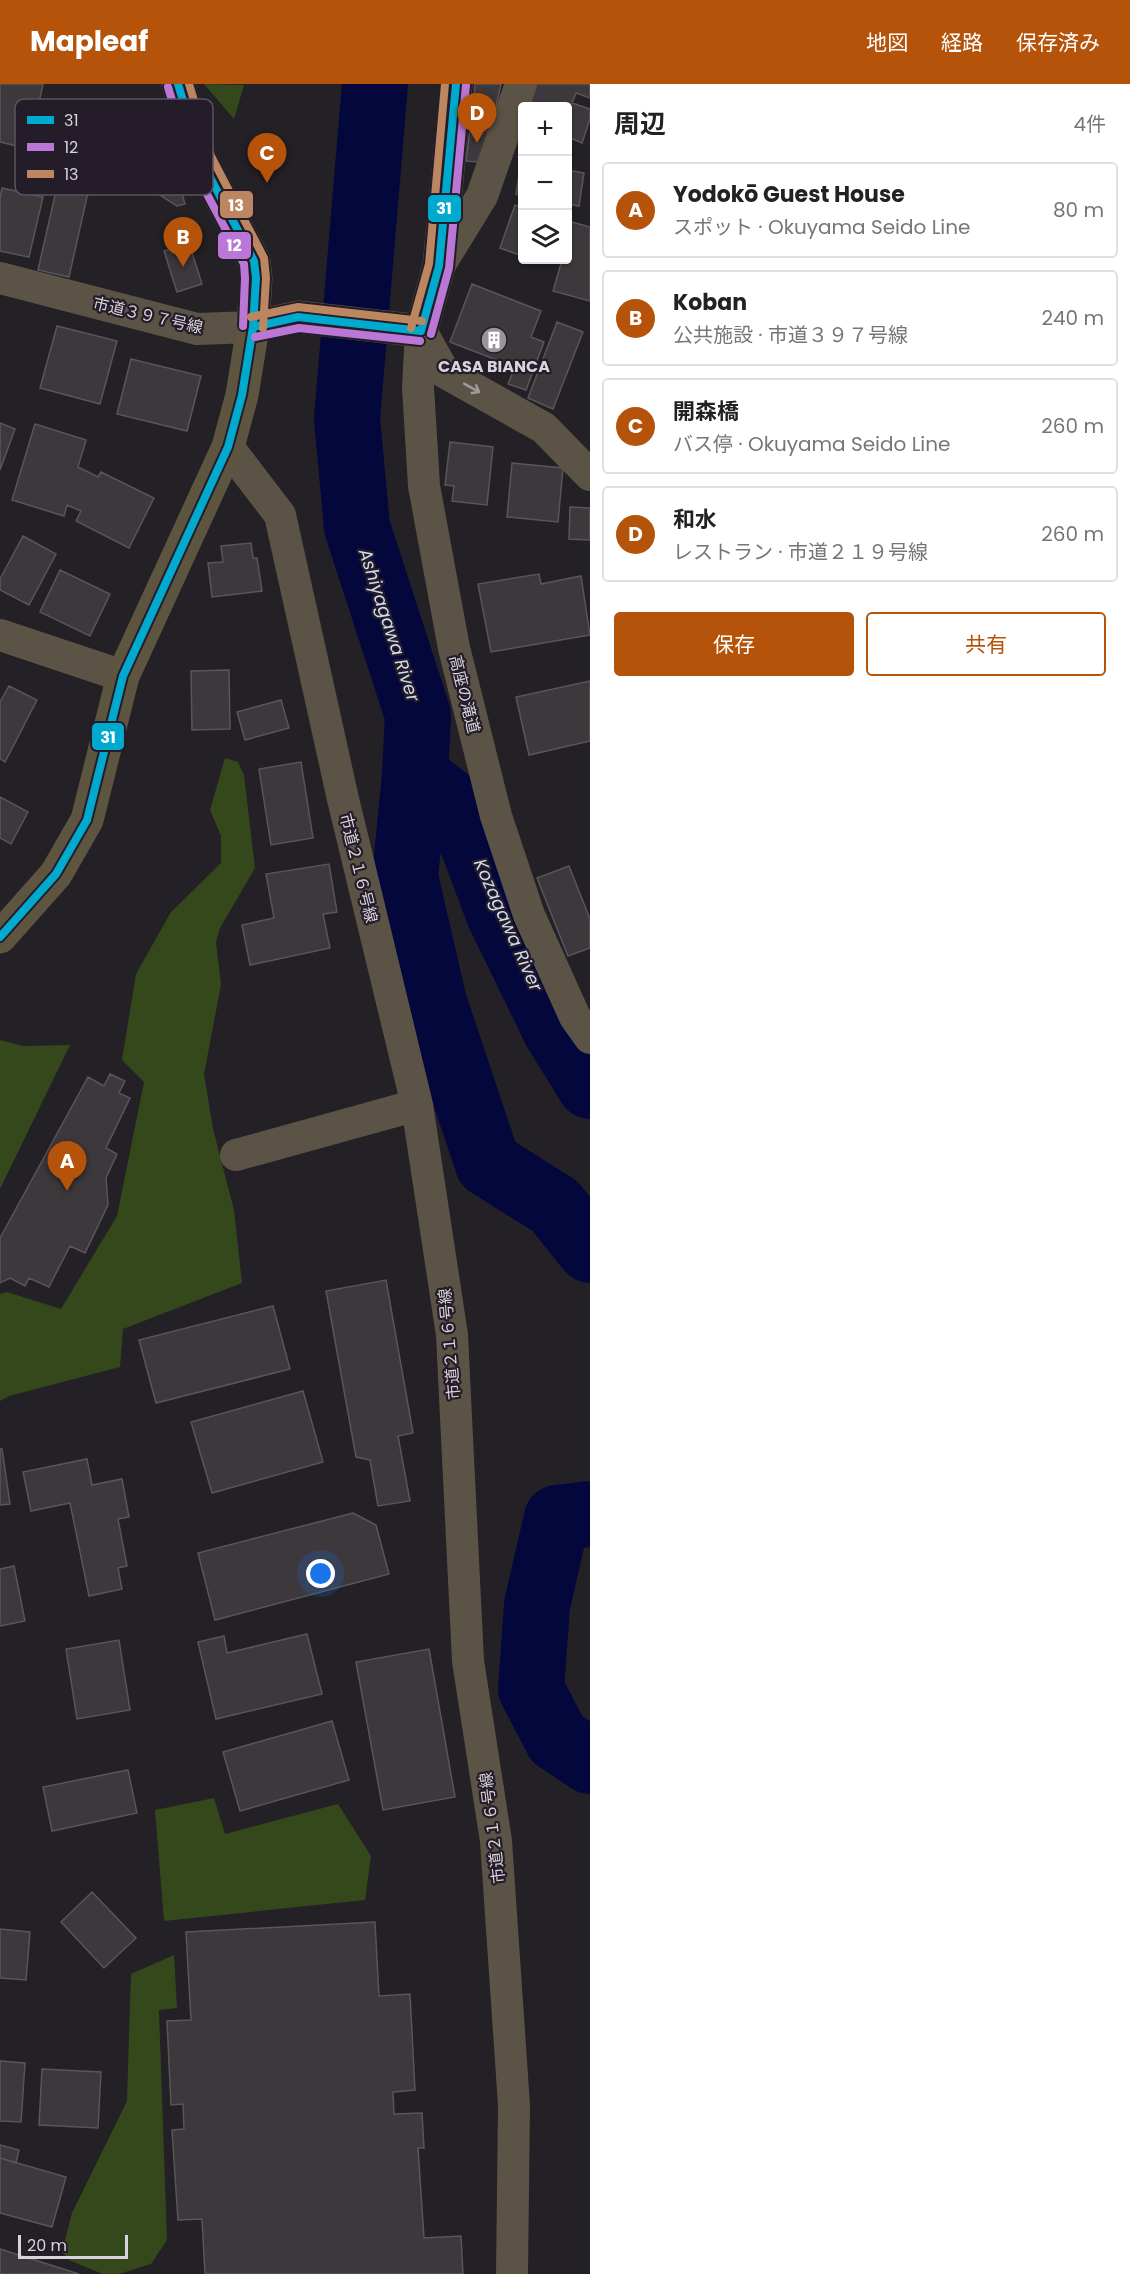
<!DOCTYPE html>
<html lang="ja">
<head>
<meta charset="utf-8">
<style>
  :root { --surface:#fff; --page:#f6f6f6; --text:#222; --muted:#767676; --line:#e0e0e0; --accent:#b45309 }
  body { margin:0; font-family:Poppins,"Noto Sans JP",sans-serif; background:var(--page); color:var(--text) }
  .controls { position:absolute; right:18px; top:18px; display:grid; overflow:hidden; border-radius:6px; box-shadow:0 2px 4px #0004 }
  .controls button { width:54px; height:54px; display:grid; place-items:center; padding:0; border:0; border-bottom:2px solid var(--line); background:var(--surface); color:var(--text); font:30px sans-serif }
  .scale { position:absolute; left:18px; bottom:15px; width:110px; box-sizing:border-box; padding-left:6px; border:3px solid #d8d4dc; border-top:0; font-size:16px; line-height:21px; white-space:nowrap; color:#d8d4dc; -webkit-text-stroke:4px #241d29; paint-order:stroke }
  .you { position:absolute; left:321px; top:1490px; width:21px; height:21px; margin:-15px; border:4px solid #fff; border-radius:50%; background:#1a73e8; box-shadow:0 0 0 9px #1a73e833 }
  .badge { display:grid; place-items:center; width:39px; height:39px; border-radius:50%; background:var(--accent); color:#fff; font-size:20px; font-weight:700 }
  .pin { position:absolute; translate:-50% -50px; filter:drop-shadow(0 2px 3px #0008) }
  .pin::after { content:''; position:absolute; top:32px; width:21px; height:18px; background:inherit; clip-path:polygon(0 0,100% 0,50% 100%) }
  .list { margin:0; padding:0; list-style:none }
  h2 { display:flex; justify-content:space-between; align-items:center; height:78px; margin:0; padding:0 24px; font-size:26px }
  h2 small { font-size:20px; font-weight:400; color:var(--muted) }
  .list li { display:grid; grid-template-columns:39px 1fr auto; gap:18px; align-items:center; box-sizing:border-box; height:96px; margin:0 12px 12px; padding:0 12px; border:2px solid var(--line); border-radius:6px }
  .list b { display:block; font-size:22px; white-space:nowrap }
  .list p { margin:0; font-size:20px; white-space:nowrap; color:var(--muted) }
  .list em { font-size:20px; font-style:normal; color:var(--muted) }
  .actions { display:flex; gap:12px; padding:18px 24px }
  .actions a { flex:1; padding:14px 0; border:2px solid var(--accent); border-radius:6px; text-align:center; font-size:21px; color:var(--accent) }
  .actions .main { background:var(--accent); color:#fff }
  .icon { flex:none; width:33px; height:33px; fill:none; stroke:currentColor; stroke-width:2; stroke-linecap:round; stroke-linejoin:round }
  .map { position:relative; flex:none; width:590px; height:2190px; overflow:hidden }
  header { display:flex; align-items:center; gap:36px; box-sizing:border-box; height:84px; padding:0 30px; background:var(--accent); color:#fff }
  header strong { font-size:28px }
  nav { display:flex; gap:33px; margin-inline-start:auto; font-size:21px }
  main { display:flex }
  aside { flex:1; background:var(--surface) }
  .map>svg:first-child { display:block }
  .green { fill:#35481b }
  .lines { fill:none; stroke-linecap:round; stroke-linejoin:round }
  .river { stroke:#03073c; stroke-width:66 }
  .building { fill:#3c383c; stroke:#59555a; stroke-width:1.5 }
  .street { stroke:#5b5345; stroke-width:32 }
  .secondary { stroke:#5e5541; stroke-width:33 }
  .bus-1-casing { stroke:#241d29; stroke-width:12 }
  .bus-2-casing { stroke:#241d29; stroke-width:12 }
  .bus-3-casing { stroke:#241d29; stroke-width:12 }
  .bus-1 { stroke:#00a9ce; stroke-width:8 }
  .bus-2 { stroke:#ba77d6; stroke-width:8 }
  .bus-3 { stroke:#bb8660; stroke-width:8 }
  .oneway { stroke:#a09a98 }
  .labels { text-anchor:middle; stroke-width:4.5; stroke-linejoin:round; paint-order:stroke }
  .street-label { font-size:16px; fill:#d8d4dc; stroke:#241d29 }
  .poi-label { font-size:16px; font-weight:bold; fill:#d8d4dc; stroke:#241d29 }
  .water-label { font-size:18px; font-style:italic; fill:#d0dbed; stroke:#241d29 }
  .key { fill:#241d29; stroke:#5a545f; stroke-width:1.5 }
  .key-label { font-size:16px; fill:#d8d4dc }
  .line-badge { stroke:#241d29; stroke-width:2 }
  .badge-label { font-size:16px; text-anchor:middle; font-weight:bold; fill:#fff }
</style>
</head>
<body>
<header>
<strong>Mapleaf</strong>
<nav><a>地図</a><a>経路</a><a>保存済み</a></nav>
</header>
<main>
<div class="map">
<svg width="590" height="2190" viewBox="0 0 590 2190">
  <rect width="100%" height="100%" fill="#232026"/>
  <path class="green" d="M204 0 244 1 234 35Z
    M225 674 238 678 244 691 255 784 220 844 216 858 221 901 204 990 213 1045 234 1126 242 1199 123 1245 120 1283 9 1312 0 1317V1210L7 1208 61 1225 117 1132 144 998 122 976 136 890 171 828 221 779V752L210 726Z
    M0 956 23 962 70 961 0 1105Z
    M214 1714 225 1750 338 1720 371 1772 365 1816 164 1837 155 1726Z
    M174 1871 177 1924 159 1926 167 2156 151 2180 119 2190H103L71 2177 62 2168 72 2129 127 2017 131 1890Z"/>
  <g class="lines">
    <path class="river" d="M375 0 347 335 357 443 418 631 415 691 405 793 434 919 488 1080 555 1122 590 1166
      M415 691 460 726 499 830 556 947 590 1002
      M590 1430 557 1434 537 1521 531 1605 557 1655 590 1677"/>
  </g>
  <path class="building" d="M0 0H43L29 65 0 58Z
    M475 0H501L493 35 472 32Z
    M535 0H590V14L576 9 572 19 590 25V35L582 59 568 53V22H527Z
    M470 46 491 47 478 78 466 77Z
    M171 73 185 120 177 122 122 87Z
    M521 78H522V112L516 110Z
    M568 86 584 89 579 122 568 120Z
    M60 89 91 95 69 193 38 186Z
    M2 104 43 113 29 173 0 167V115Z
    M515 121 522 123V172L500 164Z
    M572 138 590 143V217L553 207 562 176H568V156Z
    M189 159 202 200 177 208 164 167Z
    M472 200 541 227 531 253 544 258 526 306 508 300 515 283 450 258Z
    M557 238 583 248 553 325 528 314Z
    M57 242 117 257 100 320 40 304Z
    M131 275 201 292 187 347 117 330Z
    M0 339 15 345 0 386Z
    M35 340 86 356 78 383 98 393 101 388 154 414 129 464 76 437 81 427 67 421 64 432 12 416Z
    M450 358 493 363 487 421 452 417 454 402 445 401Z
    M512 379 563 384 558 438 507 433Z
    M570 423 590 424V456L569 455Z
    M23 452 56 470 29 521 0 506V495Z
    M251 459 253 474H257L262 507 212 513 208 479 223 478 221 462Z
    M60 486 110 510 90 552 40 528Z
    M539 490 541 500 581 492 590 551 491 568 478 500Z
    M229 586 230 645 192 646 191 587Z
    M590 597V657L529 671 516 613Z
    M9 602 37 616 5 678 0 675V618Z
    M281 616 289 644 245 656 237 628Z
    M301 678 313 754 271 761 259 685Z
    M0 713 28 728 11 760 0 754Z
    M329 780 337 828 323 830 330 864 250 881 242 841 274 834 266 790Z
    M569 782 590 835V864L568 872 537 794Z
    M110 990 125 997 119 1009 130 1014 106 1064 117 1070 106 1094 108 1121 85 1169 70 1162 49 1203 29 1194 25 1202 10 1194 0 1199V1154L88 993 104 1002Z
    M386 1196 413 1349 398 1352 410 1417 378 1422 370 1376 356 1373 326 1207Z
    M273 1222 290 1285 156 1319 139 1256Z
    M303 1307 323 1378 212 1409 191 1338Z
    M0 1365H2L10 1420 0 1421Z
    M87 1375 92 1401 122 1395 129 1433 118 1435 127 1482 118 1484 122 1505 89 1512 70 1419 31 1427 23 1388Z
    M353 1429 376 1441 389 1490 215 1536 198 1469Z
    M14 1482 25 1537 0 1542V1485Z
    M307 1550 322 1610 216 1635 198 1558 224 1552 227 1569Z
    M119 1556 130 1626 77 1635 66 1565Z
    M429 1565 455 1713 383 1726 356 1578Z
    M332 1637 349 1696 240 1727 223 1668Z
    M128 1686 137 1729 52 1747 43 1703Z
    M92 1808 136 1854 104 1884 61 1838Z
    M375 1838 379 1912 410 1910 415 2006 393 2008 394 2030 422 2029 424 2064H418L424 2154 461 2152 463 2190H205L202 2135 178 2136 172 2046 184 2045 183 2020 171 2021 167 1937 191 1936 186 1848Z
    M0 1845 30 1848 26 1896 0 1894Z
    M0 1977 25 1979 21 2038 0 2037Z
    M42 1985 101 1988 98 2044 39 2041Z
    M0 2061 19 2066 16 2079 0 2074Z
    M0 2074 66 2093 52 2143 0 2129Z
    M0 2165 79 2190H0Z"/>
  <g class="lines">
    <path class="street" d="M439 182 482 112 521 0
      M0 194 197 245 253 243
      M421 247 418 303 424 402 454 564 496 732 529 831 575 933 590 954
      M421 247 444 288 544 344 590 391
      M228 363 280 431 343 715 417 1021 452 1251 468 1577 496 1757 514 2021 512 2190
      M0 551 123 592
      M236 1071 417 1021"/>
    <path class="secondary" d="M253 243 298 233 421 247 439 182 456 0
      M0 853 56 790 87 736 123 592 228 363 242 311 253 243 256 194 254 177 201 76 178 0"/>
    <defs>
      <path id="bus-1" d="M253 243 298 233 421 247
        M421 247 439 182 456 0
        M0 853 56 790 87 736 123 592 228 363 242 311 253 243 256 194 254 177 201 76 178 0"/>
      <path id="bus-2" d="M168 3 191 80 244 180 245 194 243 242
        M431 250 449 184 466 1
        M255 253 299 244 420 257"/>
      <path id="bus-3" d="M189 0 211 72 264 174 266 194 263 244
        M251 233 298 223 422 237
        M411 244 429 180 445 0"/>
    </defs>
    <use href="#bus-1" class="bus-1-casing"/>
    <use href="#bus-2" class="bus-2-casing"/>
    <use href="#bus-3" class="bus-3-casing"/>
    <use href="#bus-1" class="bus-1"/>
    <use href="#bus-2" class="bus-2"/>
    <use href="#bus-3" class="bus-3"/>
  </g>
  <defs><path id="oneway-shaft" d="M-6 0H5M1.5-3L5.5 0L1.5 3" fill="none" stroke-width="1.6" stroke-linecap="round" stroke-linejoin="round" transform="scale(1.5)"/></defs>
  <use class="oneway" href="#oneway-shaft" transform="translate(472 304) rotate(29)"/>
  <defs>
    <symbol id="building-disc" viewBox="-11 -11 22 22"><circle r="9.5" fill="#99959c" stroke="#241d29"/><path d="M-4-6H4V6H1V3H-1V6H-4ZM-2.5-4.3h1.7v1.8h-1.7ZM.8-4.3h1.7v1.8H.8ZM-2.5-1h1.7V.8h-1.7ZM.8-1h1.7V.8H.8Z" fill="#fff"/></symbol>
  </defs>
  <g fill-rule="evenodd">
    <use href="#building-disc" x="479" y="241" width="30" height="30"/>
  </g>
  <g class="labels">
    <g class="street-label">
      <text transform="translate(148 231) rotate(13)" y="6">市道３９７号線</text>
      <text transform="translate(465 610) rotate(76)" y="6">高座の滝道</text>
      <text transform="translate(359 784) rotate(76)" y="6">市道２１６号線</text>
      <text transform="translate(449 1260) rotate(-95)" y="6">市道２１６号線</text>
      <text transform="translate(492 1744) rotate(-97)" y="6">市道２１６号線</text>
    </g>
    <g class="poi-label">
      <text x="494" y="288">CASA BIANCA</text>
    </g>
    <g class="water-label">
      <text transform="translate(389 541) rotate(72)" y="6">Ashiyagawa River</text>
      <text transform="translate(508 841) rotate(66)" y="6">Kozagawa River</text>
    </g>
  </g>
  <rect x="15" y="15" width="198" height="96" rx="9" class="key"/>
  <rect x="27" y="32" width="27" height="8" fill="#00a9ce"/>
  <rect x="27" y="59" width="27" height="8" fill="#ba77d6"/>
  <rect x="27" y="86" width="27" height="8" fill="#bb8660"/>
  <g class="key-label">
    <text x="64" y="42">31</text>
    <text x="64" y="69">12</text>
    <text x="64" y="96">13</text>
  </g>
  <g class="line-badge">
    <rect x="219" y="106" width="35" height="29" rx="6" fill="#bb8660"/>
    <rect x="427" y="110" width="35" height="29" rx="6" fill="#00a9ce"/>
    <rect x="217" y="147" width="35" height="29" rx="6" fill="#ba77d6"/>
    <rect x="91" y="638" width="34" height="29" rx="6" fill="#00a9ce"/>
  </g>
  <g class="badge-label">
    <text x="236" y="127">13</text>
    <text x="444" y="130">31</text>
    <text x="234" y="167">12</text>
    <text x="108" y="659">31</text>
  </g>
</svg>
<div class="controls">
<button>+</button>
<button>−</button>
<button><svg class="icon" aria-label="layers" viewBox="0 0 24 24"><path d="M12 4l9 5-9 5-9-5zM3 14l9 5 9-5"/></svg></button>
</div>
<div class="scale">20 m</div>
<div class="you"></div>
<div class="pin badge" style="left:67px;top:1107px">A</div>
<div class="pin badge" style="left:183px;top:183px">B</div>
<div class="pin badge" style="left:267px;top:99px">C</div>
<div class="pin badge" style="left:477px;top:59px">D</div>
</div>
<aside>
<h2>周辺<small>4件</small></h2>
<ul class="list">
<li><span class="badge">A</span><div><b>Yodokō Guest House</b><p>スポット · Okuyama Seido Line</p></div><em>80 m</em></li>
<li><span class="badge">B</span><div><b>Koban</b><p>公共施設 · 市道３９７号線</p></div><em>240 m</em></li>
<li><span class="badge">C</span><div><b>開森橋</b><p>バス停 · Okuyama Seido Line</p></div><em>260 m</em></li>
<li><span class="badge">D</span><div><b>和水</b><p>レストラン · 市道２１９号線</p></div><em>260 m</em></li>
</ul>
<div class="actions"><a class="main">保存</a><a>共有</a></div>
</aside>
</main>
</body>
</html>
